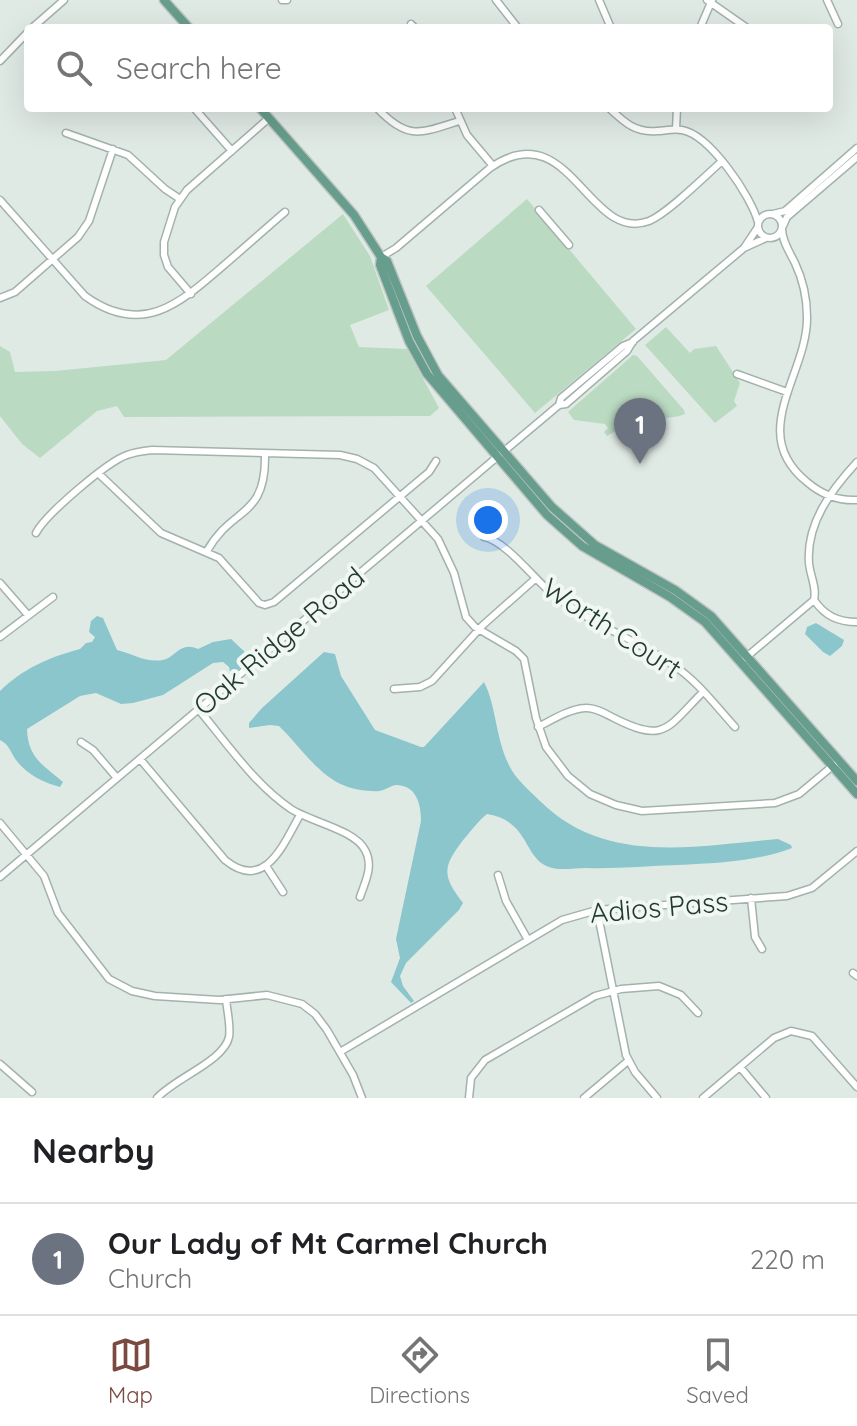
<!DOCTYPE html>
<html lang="en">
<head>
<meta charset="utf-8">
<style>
  :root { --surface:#fff; --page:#f6f6f6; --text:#202124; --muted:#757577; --line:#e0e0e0; --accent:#7a493f }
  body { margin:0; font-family:Quicksand,sans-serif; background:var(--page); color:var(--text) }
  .you { position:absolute; left:488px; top:520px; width:28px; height:28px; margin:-20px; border:6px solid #fff; border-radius:50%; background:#1a73e8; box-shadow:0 0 0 12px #1a73e833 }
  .badge { display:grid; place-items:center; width:52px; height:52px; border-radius:50%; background:var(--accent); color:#fff; font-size:26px; font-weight:700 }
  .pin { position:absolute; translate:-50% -66px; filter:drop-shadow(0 2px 4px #0008) }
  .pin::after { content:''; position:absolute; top:42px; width:28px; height:24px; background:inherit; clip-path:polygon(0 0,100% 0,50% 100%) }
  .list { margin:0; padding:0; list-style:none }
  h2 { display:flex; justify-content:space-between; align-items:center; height:104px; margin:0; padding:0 32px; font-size:34px }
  h2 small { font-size:26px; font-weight:400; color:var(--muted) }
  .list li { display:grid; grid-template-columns:52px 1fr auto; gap:24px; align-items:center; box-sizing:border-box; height:112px; padding:0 32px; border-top:2px solid var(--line) }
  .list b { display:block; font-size:30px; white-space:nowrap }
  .list p { margin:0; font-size:26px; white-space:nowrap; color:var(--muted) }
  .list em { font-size:26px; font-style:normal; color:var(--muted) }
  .icon { flex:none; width:44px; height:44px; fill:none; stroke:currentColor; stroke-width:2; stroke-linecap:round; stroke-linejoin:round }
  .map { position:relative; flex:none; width:857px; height:1098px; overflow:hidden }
  .search { position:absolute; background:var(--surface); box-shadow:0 8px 32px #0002; left:24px; right:24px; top:24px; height:88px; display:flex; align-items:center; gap:20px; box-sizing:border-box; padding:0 28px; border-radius:8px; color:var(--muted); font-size:30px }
  .sheet { height:216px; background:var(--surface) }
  nav { display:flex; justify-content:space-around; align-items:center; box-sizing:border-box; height:112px; border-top:2px solid var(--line); background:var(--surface); font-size:22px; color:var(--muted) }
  nav a { display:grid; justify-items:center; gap:4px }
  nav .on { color:var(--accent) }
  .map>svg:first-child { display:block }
  .green { fill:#badac1 }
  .water { fill:#8bc6cc }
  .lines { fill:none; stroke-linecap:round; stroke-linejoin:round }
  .minor-casing { stroke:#a3b2ac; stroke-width:9 }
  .major-casing { stroke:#bdc4c2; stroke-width:11 }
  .minor { stroke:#fff; stroke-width:6 }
  .major { stroke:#679d8c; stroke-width:8 }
  .labels { text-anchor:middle; stroke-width:8; stroke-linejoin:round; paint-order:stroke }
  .street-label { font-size:28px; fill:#223a32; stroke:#f1f7f3 }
</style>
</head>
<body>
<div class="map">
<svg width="857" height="1098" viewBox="0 0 857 1098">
  <rect width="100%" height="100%" fill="#e0eae5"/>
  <path class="green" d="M527 199 636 329 535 413 426 286Z
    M343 214 370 256 389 310 350 325 359 347 407 349 439 408 430 416 124 417 117 406 97 411 40 458 22 444 0 416V346L10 352 15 372 55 371 166 360Z
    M666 327 690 353 694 349 716 346 740 383 734 401 737 406 715 423 645 345Z
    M633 355 637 356 684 410 685 414C676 419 652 418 639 420L640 425 632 427 630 423 607 436 604 432 608 428 605 424 574 420 568 412Z"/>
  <path class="water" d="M97 616 103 618 117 650C133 654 146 663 163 660 176 657 180 641 198 649L213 642 231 639 246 653 247 662 231 676 229 667 223 662 213 663 163 695 133 703 121 704 96 693 80 696 27 729C28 758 43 765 63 782L60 787C44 783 26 774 16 760 10 752 10 745 0 740V691C22 669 50 657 80 649L86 643 92 642 95 637 89 632 91 621Z
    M816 623 844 640 842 646 830 656 823 652 805 634 807 627Z
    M324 652 335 654 341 676 375 730 421 747H424L484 682C497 707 495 740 511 769 518 781 530 791 540 801 605 866 696 846 778 839L791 845 792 848C755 862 717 863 678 865 647 866 616 869 586 868 575 868 560 871 549 867 523 858 530 821 487 814 478 821 471 831 464 839 443 866 441 875 463 903L459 910 406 963 400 976 403 986 414 1001 411 1003 391 982 400 958 396 939 421 821C421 805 417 786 397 785 391 785 386 790 379 791 370 792 351 789 343 785 318 775 298 744 279 726L270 725 249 728V723L262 708Z"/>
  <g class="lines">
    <defs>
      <path id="minor" d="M282 0H287
        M496 0 518 28
        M599 0 611 28
        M707 0 747 28
        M827 0 838 24
        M411 24 415 28
        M32 28 64 0
        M700 28 712 0
        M0 61 28 32
        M194 108 232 151
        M377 108C408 141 421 133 459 121
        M455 108 467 135 493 166
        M609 108C624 122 635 133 657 131 665 131 673 128 682 130 710 135 751 196 758 222
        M676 129 677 108
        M66 133 128 155 165 189 180 199
        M0 200 85 296C142 337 179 304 223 266 244 248 264 230 285 212
        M539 210 569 245
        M758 226a12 12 0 1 1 24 0a12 12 0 1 1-24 0Z
        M773 214 785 211 857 148
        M783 226 787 217 857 157
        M782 229C782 241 790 253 795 263 803 280 807 298 807 317 808 374 746 433 807 482 821 494 838 501 857 500
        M744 248 758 227
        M381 257 396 248 490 168C570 112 588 244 649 221 668 213 704 177 721 162
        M191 294 168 267 164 255V242L175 207 187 190 269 118
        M0 298 15 292 78 237 89 221 113 149
        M737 374 787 392
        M559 405 566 404 627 351 633 341 744 248 766 238
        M99 474 161 533 219 558 259 603 265 605 274 602 429 472 436 461
        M36 533C45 515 107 462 127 455 135 452 143 451 152 450L340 455 357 459 374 468 438 539 454 573 466 617 475 627 516 651 524 659 536 718 546 747 568 776 590 794 616 805 642 811 775 803 799 794 835 764
        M484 537C504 540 533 577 549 591 586 622 631 637 670 663 696 679 715 705 735 727
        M207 551C232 506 266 519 265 455
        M0 583 28 615
        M814 600C825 616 838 622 857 622
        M0 637 53 597
        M744 659 814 600C817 587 810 576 809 563 806 523 832 489 857 462
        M394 689 420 687 432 681 483 625 535 579
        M199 710C227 743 254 784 291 809 311 822 355 830 365 850 374 866 365 882 360 897
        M538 727C552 720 569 709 585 708 595 707 606 714 614 718 665 744 667 728 703 692
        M81 742 93 750 117 778
        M140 759 225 860C265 893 284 843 300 815
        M0 823 44 876 58 913 109 979 132 991 155 996 219 1000 267 995 302 1004 315 1014 327 1030 353 1075 362 1098
        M266 866 283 892
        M498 875 506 901 528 940
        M0 877 509 447 559 405 561 398 623 346 633 342
        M751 898 755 937 762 949
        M597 910 626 1055 635 1072 657 1098
        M853 973 857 976
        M340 1052 562 920 597 910 787 896 812 888 857 851
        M0 1064 32 1092
        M740 1067 766 1098
        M157 1098C175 1078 224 1061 229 1037 231 1026 227 1011 226 999
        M469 1098 471 1078 485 1060 595 996 621 989 659 986 681 995 698 1013
        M584 1098 628 1061
        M703 1098 774 1038 791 1031 812 1036 857 1087"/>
      <path id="major" d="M164 0 189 28
        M260 108 354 215 381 257 387 261 417 336 438 375 552 507 595 545 675 590 711 616 857 781
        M381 257 380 265 409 341 427 374 547 515 582 546 670 597 705 622 857 794"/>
    </defs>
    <use href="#minor" class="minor-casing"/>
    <use href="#major" class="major-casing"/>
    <use href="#minor" class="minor"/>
    <use href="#major" class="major"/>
  </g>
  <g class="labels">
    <g class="street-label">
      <text transform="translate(612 628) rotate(33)" y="10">Worth Court</text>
      <text transform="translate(279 641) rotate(-40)" y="10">Oak Ridge Road</text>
      <text transform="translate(659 907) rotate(-5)" y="10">Adios Pass</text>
    </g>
  </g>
</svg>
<div class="you"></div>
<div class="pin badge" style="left:640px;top:464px;background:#6b7280">1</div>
<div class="search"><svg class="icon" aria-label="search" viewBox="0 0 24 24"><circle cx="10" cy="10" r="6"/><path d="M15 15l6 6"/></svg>Search here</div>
</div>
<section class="sheet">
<h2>Nearby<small></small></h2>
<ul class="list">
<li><span class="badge" style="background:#6b7280">1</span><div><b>Our Lady of Mt Carmel Church</b><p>Church</p></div><em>220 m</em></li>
</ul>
</section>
<nav>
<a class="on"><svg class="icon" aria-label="map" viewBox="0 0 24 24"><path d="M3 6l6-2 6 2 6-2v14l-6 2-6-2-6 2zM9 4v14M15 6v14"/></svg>Map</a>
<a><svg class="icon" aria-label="directions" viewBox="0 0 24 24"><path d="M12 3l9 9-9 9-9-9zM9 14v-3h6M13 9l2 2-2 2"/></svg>Directions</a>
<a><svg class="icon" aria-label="saved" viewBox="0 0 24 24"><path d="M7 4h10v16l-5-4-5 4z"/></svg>Saved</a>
</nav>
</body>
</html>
